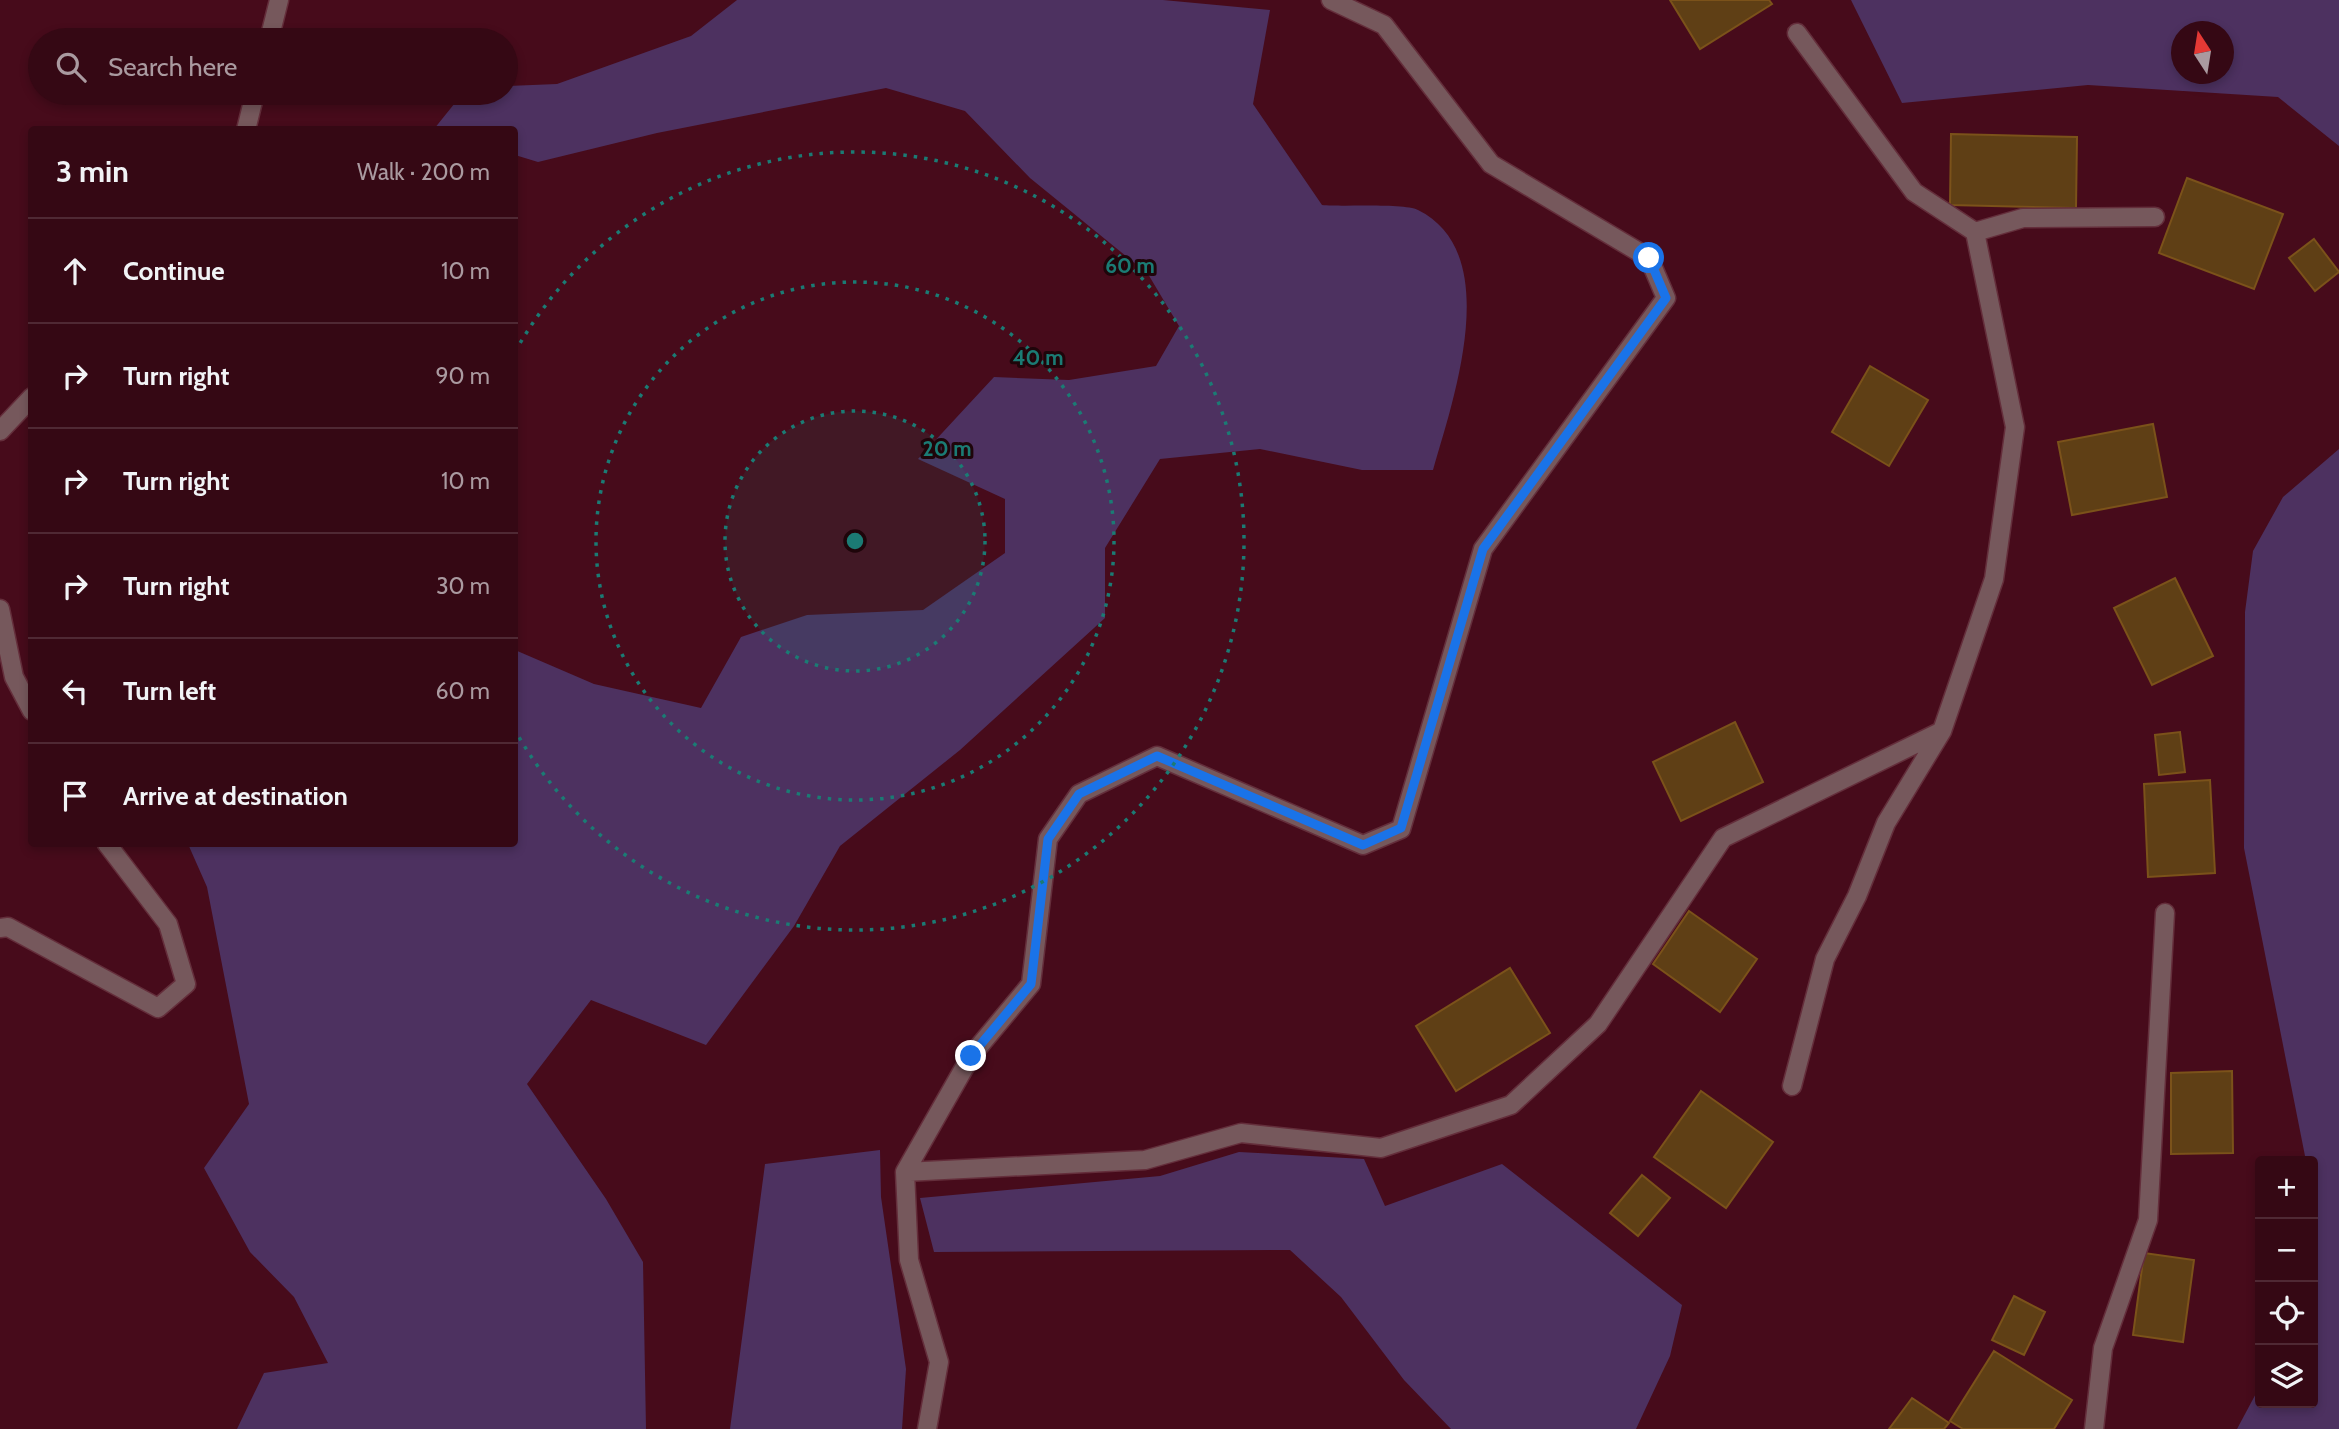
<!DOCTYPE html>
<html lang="en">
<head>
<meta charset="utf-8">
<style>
  :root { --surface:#350814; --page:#401622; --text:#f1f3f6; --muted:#aa9aa0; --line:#4f2934 }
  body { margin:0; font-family:Cabin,sans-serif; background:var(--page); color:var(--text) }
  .controls { position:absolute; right:21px; bottom:21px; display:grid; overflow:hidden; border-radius:7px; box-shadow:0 4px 10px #0003 }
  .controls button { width:63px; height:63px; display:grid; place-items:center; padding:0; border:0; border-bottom:2px solid var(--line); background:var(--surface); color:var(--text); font:35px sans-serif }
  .compass { position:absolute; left:2171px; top:21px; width:63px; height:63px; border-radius:50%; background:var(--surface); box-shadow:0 4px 10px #0003; rotate:348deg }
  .stop { position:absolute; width:21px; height:21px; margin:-16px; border:5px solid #1a73e8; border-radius:50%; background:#fff }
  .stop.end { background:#1a73e8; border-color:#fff; box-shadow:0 2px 7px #0008 }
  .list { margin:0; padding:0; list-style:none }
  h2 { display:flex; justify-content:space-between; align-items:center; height:91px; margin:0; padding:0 28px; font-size:30px }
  h2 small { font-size:23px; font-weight:400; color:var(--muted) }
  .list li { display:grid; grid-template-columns:46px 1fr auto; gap:21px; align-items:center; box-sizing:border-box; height:105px; padding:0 28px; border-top:2px solid var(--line) }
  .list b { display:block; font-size:26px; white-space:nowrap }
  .list em { font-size:23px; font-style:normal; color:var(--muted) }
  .icon { flex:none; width:38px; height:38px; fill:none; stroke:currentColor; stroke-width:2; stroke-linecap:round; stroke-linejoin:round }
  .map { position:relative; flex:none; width:2339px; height:1429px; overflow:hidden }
  .search { position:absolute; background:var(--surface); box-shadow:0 4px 10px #0003; left:28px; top:28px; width:490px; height:77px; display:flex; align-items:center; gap:18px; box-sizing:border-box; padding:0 24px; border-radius:38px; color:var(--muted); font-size:26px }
  .panel { position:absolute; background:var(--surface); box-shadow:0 4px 10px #0003; left:28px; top:126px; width:490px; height:721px; border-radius:7px }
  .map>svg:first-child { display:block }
  .green { fill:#4d3160; fill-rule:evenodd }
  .building { fill:#5f3f15; stroke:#7b521a; stroke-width:2 }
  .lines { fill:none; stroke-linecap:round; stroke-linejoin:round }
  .minor-casing { stroke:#642e3b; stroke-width:21 }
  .minor { stroke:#76585c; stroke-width:18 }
  .route { stroke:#1a73e8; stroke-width:9 }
  .ring { fill:none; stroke:#1b7b74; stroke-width:3.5; stroke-dasharray:3.5 7 }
  .centre { fill:#1b7b74; stroke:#1e050a; stroke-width:3.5 }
  .ring-label { font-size:21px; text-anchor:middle; font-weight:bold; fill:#1b7b74; stroke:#1e050a; stroke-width:6; stroke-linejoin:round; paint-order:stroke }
</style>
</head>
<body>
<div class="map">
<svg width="2339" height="1429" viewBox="0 0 2339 1429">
  <rect width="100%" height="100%" fill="#470b1b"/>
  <path class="green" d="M737 0H1163L1270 10 1253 104 1322 205C1341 207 1404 203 1418 210 1505 253 1453 400 1433 470H1362L1260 449 1160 459 1105 548V618L960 750 840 846 794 926 706 1045 591 1000 527 1084 606 1199 643 1262 646 1429H237L264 1373 328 1363 294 1297 250 1252 204 1168 249 1104 207 887 188 844H514L515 650 594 684 701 708 741 637 807 615 923 610 1005 553V499L918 459 994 377 1069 380 1156 366 1179 326 1148 274 1030 178 965 111 886 88 657 133 538 162 515 155 514 130 434 129 463 93H506V86L557 84 691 36Z
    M1851 0H2339V146L2278 97 2088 85 1902 103ZM2182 32H2224V74H2182Z
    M2339 449V1429H2237L2260 1386V1403H2313V1161H2306L2244 848 2245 612 2253 551 2283 497Z
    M880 1150 881 1197 906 1369 902 1429H730L765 1164Z
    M1239 1152 1364 1159 1385 1206 1502 1164 1682 1305 1670 1356 1636 1429H1451L1404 1380 1341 1297 1290 1250 934 1252 920 1198 1160 1176Z"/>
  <path class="building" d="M1670 0H1769L1772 4 1700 49Z
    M1951 134 2077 137 2076 208 1950 205Z
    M2187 178 2283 214 2254 289 2159 253Z
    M2314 239 2339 272 2315 291 2289 258Z
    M1870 366 1928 400 1889 466 1832 432Z
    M2153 424 2167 497 2072 515 2058 442Z
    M2175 578 2213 656 2152 685 2114 608Z
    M1735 722 1763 782 1681 821 1653 762Z
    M2180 732 2185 772 2159 775 2155 735Z
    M2210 780 2215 873 2148 877 2144 784Z
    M1689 911 1757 959 1720 1012 1653 964Z
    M1510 968 1550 1033 1456 1091 1416 1026Z
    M2232 1071 2233 1153 2171 1154V1073Z
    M1701 1091 1773 1142 1726 1208 1654 1157Z
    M1642 1175 1670 1198 1638 1236 1610 1213Z
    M2144 1253 2194 1260 2183 1342 2133 1335Z
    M2014 1296 2045 1312 2024 1355 1992 1340Z
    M1994 1351 2072 1400 2054 1429H1963L1950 1421Z
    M1912 1398 1949 1423 1944 1429H1889Z"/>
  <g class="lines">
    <defs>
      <path id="minor" d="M1797 33 1914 192 1975 232
        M269 40 279 0
        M246 130 255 93
        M0 431 32 397
        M0 609 14 677 32 711
        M0 928 8 927 158 1008 186 984 168 924 107 844
        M1792 1086 1825 959 1857 896 1886 823 1942 731 1994 579 2015 427 1975 232 2023 218 2155 217
        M905 1172 1145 1160 1241 1133 1381 1148 1511 1105 1598 1024 1723 838 1942 731
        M927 1429 939 1362 909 1260 905 1172 971 1056 1031 984 1048 839 1079 794 1157 756 1363 845 1401 829 1483 549 1666 298 1649 258 1491 164 1384 25 1331 0
        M2094 1429 2103 1348 2148 1220 2165 913"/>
    </defs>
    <use href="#minor" class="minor-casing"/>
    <use href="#minor" class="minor"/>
  </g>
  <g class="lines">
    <path class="route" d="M971 1056 1031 984 1048 839 1079 794 1157 756 1363 845 1401 828 1483 549 1666 298 1649 258"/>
  </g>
  <circle cx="855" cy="541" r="130" fill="#1b7b74" fill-opacity=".12"/>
  <g class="ring">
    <circle cx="855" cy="541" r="130"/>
    <circle cx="855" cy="541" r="259"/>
    <path d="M515 352A389 389 0 1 1 515 730"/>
  </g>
  <circle cx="855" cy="541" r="10" class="centre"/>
  <g class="ring-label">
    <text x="1130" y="273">60 m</text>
    <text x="1038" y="365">40 m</text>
    <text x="947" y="456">20 m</text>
  </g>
</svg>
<div class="controls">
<button>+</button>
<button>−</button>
<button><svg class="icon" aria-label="locate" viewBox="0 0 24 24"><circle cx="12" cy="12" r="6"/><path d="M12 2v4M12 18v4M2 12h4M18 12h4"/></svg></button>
<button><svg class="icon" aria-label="layers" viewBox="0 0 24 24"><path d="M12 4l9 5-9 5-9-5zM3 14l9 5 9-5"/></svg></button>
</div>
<svg class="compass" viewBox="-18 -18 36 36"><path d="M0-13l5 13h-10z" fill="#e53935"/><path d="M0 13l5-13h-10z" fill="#aa9aa0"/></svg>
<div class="stop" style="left:1649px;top:258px"></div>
<div class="stop end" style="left:971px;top:1056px"></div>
<div class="search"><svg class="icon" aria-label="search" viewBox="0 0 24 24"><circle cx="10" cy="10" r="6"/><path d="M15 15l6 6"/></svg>Search here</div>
<section class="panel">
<h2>3 min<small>Walk · 200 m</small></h2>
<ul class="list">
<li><svg class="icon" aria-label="ahead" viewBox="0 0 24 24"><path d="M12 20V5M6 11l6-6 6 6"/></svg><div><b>Continue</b></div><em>10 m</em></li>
<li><svg class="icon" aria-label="right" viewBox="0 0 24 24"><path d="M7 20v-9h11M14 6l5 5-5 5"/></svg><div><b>Turn right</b></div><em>90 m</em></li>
<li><svg class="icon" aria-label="right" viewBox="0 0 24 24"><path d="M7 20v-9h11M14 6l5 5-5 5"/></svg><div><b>Turn right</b></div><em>10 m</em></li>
<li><svg class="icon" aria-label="right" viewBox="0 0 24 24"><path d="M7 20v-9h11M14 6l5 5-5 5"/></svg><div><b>Turn right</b></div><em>30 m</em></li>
<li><svg class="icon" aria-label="left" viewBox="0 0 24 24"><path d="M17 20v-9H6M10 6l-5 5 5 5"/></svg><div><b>Turn left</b></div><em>60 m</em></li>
<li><svg class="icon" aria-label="arrive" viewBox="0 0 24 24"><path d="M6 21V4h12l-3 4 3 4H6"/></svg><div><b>Arrive at destination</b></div></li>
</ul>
</section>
</div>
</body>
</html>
